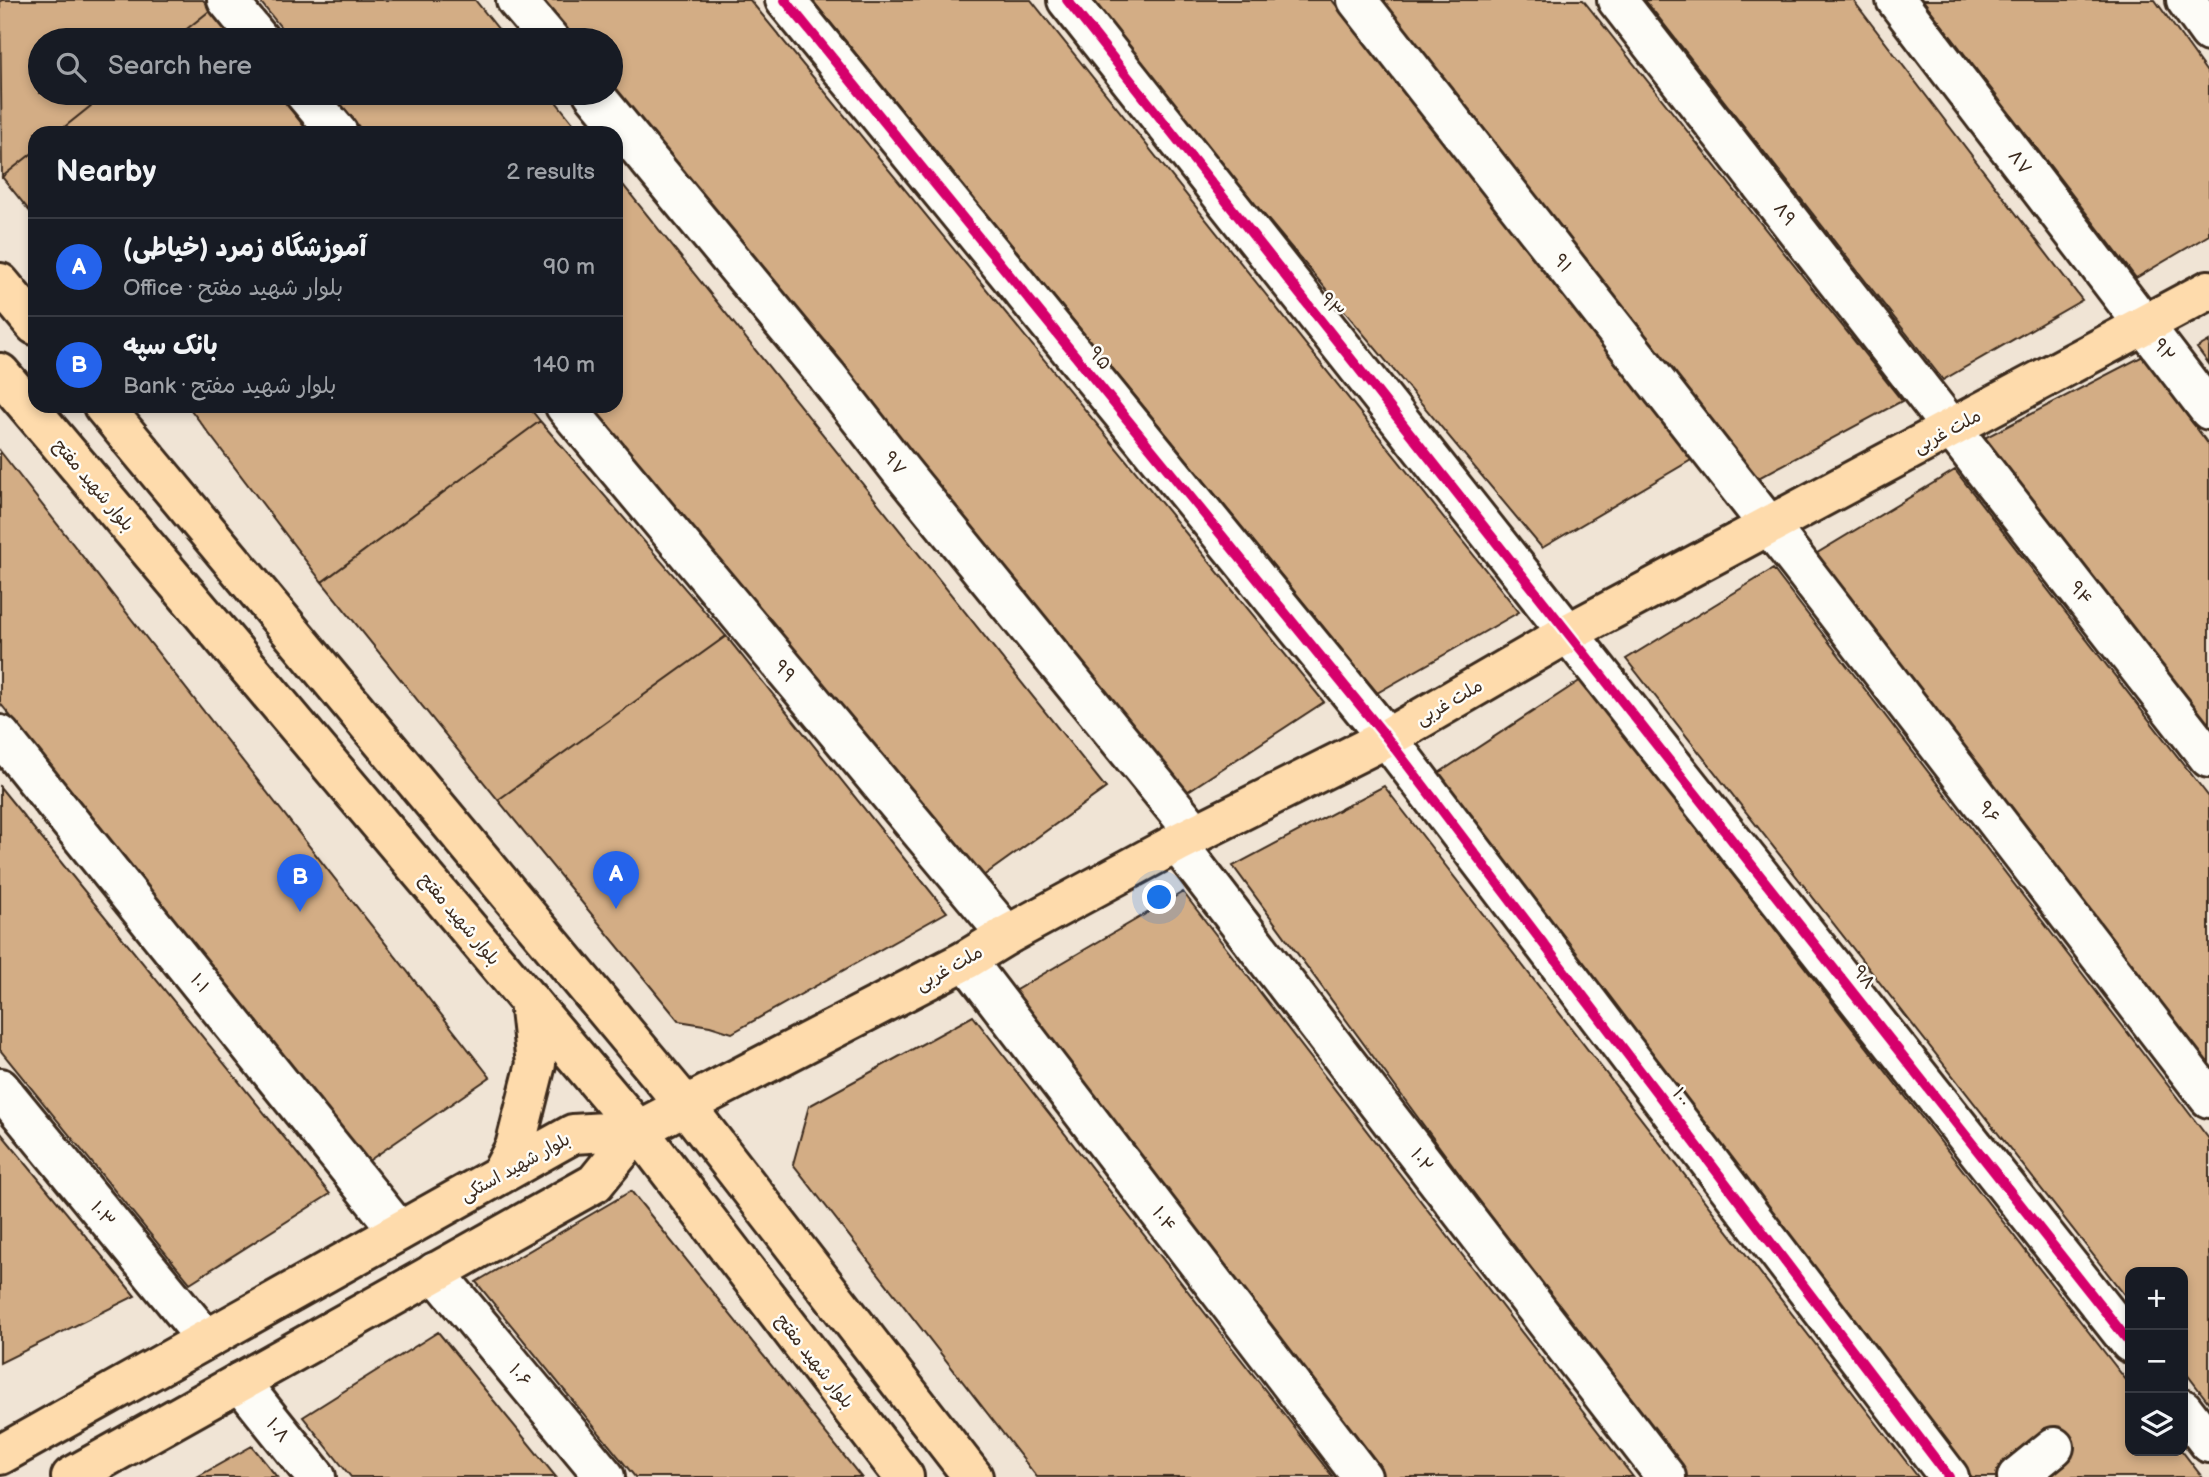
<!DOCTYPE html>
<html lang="en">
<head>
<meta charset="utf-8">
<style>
  :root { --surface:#171b24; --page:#242831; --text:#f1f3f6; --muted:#9ea1a6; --line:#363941; --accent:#2563eb }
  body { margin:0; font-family:"Balsamiq Sans","Playpen Sans Arabic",sans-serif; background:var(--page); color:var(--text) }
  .controls { position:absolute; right:21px; bottom:21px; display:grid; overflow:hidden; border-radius:14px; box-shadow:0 4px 10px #0003 }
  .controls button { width:63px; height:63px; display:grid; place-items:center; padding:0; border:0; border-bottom:2px solid var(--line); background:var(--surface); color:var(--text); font:35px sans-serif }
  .you { position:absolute; left:1160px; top:898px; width:24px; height:24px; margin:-18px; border:5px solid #fff; border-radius:50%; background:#1a73e8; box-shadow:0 0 0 10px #1a73e833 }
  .badge { display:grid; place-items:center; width:46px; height:46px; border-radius:50%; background:var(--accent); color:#fff; font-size:23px; font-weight:700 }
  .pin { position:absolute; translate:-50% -58px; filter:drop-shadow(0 2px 4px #0008) }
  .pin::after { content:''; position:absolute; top:37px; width:24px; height:21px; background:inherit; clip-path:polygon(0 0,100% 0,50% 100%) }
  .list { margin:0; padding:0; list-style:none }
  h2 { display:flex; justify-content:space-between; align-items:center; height:91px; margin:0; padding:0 28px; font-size:30px }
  h2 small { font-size:23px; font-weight:400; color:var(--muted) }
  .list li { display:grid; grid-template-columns:46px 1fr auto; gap:21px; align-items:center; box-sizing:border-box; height:98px; padding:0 28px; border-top:2px solid var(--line) }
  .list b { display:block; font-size:26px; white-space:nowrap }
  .list p { margin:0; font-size:23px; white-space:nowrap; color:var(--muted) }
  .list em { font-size:23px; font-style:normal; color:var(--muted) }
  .icon { flex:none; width:38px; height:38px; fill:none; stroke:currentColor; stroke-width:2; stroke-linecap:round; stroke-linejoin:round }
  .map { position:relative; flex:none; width:2209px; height:1477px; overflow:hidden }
  .search { position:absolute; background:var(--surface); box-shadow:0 4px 10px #0003; left:28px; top:28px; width:595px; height:77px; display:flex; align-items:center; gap:18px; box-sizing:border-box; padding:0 24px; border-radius:38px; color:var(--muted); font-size:26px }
  .panel { position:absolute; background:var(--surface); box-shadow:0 4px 10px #0003; left:28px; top:126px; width:595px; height:287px; border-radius:21px }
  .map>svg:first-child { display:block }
  .building { fill:#d3ad85; stroke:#3b2a1e; stroke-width:2 }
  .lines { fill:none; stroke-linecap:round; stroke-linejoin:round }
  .minor-casing { stroke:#3b2a1e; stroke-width:44 }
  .major-casing { stroke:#3b2a1e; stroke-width:44 }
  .minor { stroke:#fdfcf7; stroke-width:38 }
  .major { stroke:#fedbac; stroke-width:38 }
  .cycleway-casing { stroke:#fdfcf7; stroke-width:15 }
  .cycleway { stroke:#d6006c; stroke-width:10 }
  .labels { text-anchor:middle; stroke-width:5; stroke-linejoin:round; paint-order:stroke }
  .street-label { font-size:18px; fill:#3b2a1e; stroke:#fdfcf7 }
</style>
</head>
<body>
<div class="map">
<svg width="2209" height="1477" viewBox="0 0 2209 1477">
  <rect width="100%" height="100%" fill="#f0e4d5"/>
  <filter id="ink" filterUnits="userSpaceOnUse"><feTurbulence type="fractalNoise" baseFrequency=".0143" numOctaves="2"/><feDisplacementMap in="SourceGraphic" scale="14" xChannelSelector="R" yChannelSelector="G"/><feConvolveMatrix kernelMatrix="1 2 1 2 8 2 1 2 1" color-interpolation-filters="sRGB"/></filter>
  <g filter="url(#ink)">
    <path class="building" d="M2 0H203L212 9 173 40H40V93H107L57 133H35V151L2 177 0 1Z
      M259 0H475L507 40H291Z
      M537 0H750L1324 702 1170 803 611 93V40H569Z
      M812 0H1031L1519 612 1377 693Z
      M1085 0H1332L1698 456 1542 548Z
      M1365 0H1583L1902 401 1740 488Z
      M1645 0H1853L2082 300 1943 380Z
      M1923 0H2155L2209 75V235L2136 278Z
      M212 9 236 40H173Z
      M107 93H278L309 133H57Z
      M332 93H549L581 133H364Z
      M35 151V218L2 177Z
      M616 176 1106 788 979 879 579 406H616Z
      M2209 341V364L2197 348Z
      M2143 356 2209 445V744L1967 447Z
      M188 406H528L540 421 322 582Z
      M540 421 726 636 498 800 322 582Z
      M0 451 490 1077 367 1162 0 703Z
      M1955 470 2209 797V1065L1799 564Z
      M1773 569 2209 1139V1403L2183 1369V1272H2130V1302L1626 659Z
      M726 636 947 912 732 1033 710 1026 679 1021 498 800Z
      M1581 680 2130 1385V1451H2182L2202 1477H1972L1422 784Z
      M1384 786 1918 1477H1682L1233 866Z
      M0 787 330 1194 190 1283 0 1050Z
      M1183 892 1633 1477H1374L997 1001Z
      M973 1016 1333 1477H1037L793 1164 809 1106Z
      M0 1132 135 1296 0 1363Z
      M631 1191 861 1477H635L476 1282Z
      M438 1332 556 1477H351L303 1417Z
      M252 1446 277 1477H197Z"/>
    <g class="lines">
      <defs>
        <path id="minor" d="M227 0 260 40
          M516 0 550 40
          M785 0 1387 738 1949 1477
          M1067 0 2130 1343
          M1357 0 1799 564 2209 1098
          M1617 0 2209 758
          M1896 0 2209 410
          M2186 0 2209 32
          M304 93 338 133
          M593 93 827 376 901 471 1196 834
          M565 406 1007 935
          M0 735 399 1231
          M1177 843 1666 1477
          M966 960 1362 1477
          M0 1088 206 1339
          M435 1272 605 1477
          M240 1382 316 1477
          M2183 1409 2209 1443
          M2017 1477 2054 1447"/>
        <path id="major" d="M0 283 35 325
          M0 373 638 1130 904 1477
          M103 406 685 1105 973 1477
          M500 1175 515 1147 536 1064 529 1000
          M0 1455 573 1134 638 1130
          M71 1477 595 1183 638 1130 966 960 1007 935 1177 843 1387 738 1570 632 2209 290"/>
      </defs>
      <use href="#minor" class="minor-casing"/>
      <use href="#major" class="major-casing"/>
      <use href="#minor" class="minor"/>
      <use href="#major" class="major"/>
      <defs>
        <path id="cycleway" d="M785 0 1387 738 1949 1477
          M1067 0 2130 1343"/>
      </defs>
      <use href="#cycleway" class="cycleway-casing"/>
      <use href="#cycleway" class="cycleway"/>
    </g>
  </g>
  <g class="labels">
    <g class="street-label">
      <text transform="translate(2020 162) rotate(52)" y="6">۸۷</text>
      <text transform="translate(1785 214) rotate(52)" y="6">۸۹</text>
      <text transform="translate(1563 263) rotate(52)" y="6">۹۱</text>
      <text transform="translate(1332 305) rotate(52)" y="6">۹۳</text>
      <text transform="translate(2164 350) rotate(53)" y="6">۹۲</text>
      <text transform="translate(1100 358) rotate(51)" y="6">۹۵</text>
      <text transform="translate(1947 431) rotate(-28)" y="6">ملت غربی</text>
      <text transform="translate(895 463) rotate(52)" y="6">۹۷</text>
      <text transform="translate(94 485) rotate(50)" y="6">بلوار شهید مفتح</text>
      <text transform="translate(2081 593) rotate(52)" y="6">۹۴</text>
      <text transform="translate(785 671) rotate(50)" y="6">۹۹</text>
      <text transform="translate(1449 702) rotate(-30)" y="6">ملت غربی</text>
      <text transform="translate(1989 812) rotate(53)" y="6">۹۶</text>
      <text transform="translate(460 919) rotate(50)" y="6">بلوار شهید مفتح</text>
      <text transform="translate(949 968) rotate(-29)" y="6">ملت غربی</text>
      <text transform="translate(1864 977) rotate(52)" y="6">۹۸</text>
      <text transform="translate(200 983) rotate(51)" y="6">۱۰۱</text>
      <text transform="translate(1682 1097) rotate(53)" y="6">۱۰۰</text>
      <text transform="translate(1422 1160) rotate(52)" y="6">۱۰۲</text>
      <text transform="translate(515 1167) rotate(-29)" y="6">بلوار شهید استکی</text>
      <text transform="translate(103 1214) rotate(51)" y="6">۱۰۳</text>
      <text transform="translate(1164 1219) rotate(53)" y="6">۱۰۴</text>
      <text transform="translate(815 1361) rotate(52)" y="6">بلوار شهید مفتح</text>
      <text transform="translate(520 1375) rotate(50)" y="6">۱۰۶</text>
      <text transform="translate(278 1430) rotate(51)" y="6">۱۰۸</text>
    </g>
  </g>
</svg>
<div class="controls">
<button>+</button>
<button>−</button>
<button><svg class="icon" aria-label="layers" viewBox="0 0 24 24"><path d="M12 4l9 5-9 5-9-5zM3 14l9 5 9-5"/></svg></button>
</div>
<div class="you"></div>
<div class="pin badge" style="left:616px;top:909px">A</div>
<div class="pin badge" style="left:300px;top:912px">B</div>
<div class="search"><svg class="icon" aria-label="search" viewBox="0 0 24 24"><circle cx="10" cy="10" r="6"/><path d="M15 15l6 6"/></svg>Search here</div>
<section class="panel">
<h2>Nearby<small>2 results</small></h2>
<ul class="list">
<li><span class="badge">A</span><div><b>آموزشگاه زمرد (خیاطی)</b><p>Office · بلوار شهید مفتح</p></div><em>90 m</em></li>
<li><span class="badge">B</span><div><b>بانک سپه</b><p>Bank · بلوار شهید مفتح</p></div><em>140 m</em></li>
</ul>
</section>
</div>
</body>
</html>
